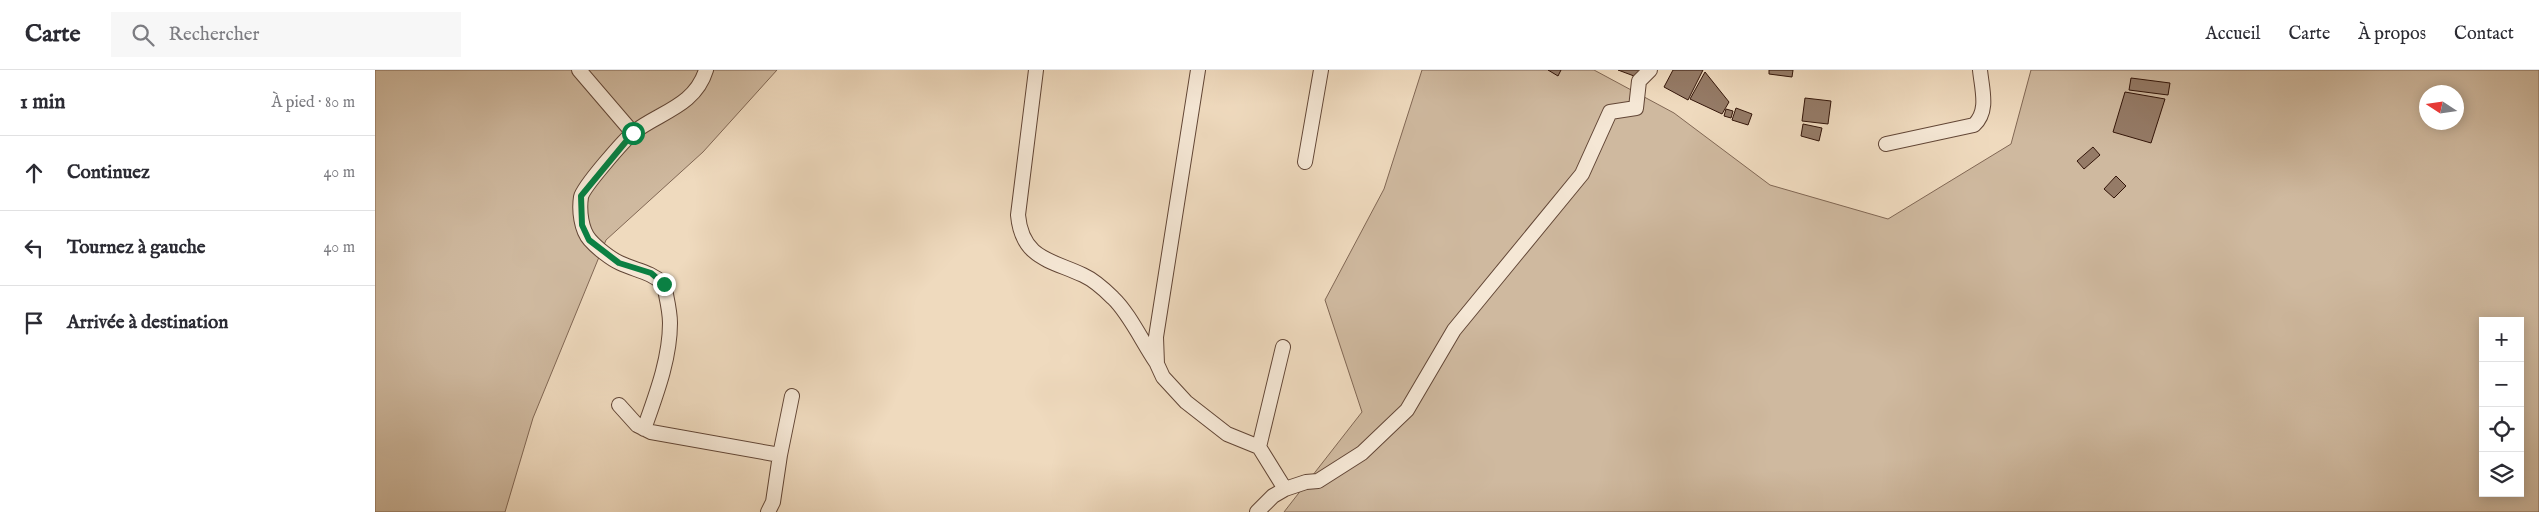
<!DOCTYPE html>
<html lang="fr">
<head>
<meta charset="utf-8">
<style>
  :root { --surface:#fff; --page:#f7f7f7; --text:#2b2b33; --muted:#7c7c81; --line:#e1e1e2 }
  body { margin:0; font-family:"IM FELL English",serif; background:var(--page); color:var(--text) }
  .controls { position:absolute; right:15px; bottom:15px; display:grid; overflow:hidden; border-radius:0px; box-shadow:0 2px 12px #0003 }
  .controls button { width:45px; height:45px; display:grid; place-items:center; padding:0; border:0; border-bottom:1px solid var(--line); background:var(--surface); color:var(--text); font:25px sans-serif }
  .compass { position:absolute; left:2044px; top:15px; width:45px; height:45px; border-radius:50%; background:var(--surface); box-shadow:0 2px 12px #0003; rotate:282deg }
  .stop { position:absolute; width:15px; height:15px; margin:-11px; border:4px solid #0b8043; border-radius:50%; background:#fff }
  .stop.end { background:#0b8043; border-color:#fff; box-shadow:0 1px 5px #0008 }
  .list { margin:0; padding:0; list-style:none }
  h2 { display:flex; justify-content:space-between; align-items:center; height:65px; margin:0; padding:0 20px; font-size:21px }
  h2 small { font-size:16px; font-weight:400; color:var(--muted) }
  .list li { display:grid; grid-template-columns:32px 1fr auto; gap:15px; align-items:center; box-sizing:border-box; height:75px; padding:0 20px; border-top:1px solid var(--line) }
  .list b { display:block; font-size:19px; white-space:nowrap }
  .list em { font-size:16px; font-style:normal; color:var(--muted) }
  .icon { flex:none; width:28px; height:28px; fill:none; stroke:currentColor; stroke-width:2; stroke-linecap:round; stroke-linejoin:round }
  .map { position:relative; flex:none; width:2164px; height:442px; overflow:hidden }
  header { display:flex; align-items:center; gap:30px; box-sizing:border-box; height:70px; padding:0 25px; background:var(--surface); border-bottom:1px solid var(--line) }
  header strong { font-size:24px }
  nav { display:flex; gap:28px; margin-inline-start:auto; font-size:18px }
  .search { width:350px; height:45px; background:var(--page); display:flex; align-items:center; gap:12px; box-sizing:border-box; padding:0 18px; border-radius:0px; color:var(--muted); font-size:19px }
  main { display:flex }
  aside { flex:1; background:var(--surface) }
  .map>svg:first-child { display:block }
  .green { fill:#cfb99f; stroke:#816754; fill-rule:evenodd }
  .building { fill:#957b67; stroke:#331509 }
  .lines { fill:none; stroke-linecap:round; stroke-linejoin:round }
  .minor-casing { stroke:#624636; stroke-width:16 }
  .minor { stroke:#f5e7d5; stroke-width:14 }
  .route { stroke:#0b8043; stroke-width:6 }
</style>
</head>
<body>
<header>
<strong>Carte</strong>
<div class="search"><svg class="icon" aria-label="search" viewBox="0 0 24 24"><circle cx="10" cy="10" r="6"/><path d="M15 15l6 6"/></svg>Rechercher</div>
<nav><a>Accueil</a><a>Carte</a><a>À propos</a><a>Contact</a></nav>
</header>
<main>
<aside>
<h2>1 min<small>À pied · 80 m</small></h2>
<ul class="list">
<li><svg class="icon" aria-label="ahead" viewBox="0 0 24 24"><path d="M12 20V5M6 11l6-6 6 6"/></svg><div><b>Continuez</b></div><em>40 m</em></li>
<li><svg class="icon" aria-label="left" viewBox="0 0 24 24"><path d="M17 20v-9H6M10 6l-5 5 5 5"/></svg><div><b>Tournez à gauche</b></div><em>40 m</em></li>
<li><svg class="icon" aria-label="arrive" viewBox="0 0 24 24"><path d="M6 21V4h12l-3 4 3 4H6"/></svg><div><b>Arrivée à destination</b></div></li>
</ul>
</aside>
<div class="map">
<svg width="2164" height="442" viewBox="0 0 2164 442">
  <rect width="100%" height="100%" fill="#efdabe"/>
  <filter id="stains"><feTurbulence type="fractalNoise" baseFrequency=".004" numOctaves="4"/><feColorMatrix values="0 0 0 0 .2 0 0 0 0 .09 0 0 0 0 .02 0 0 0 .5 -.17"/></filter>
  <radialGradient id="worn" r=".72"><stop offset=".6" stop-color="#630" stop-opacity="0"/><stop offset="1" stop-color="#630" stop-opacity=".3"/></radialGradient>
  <path class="green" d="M0 0H402L328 82 231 170 158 348 130 442H0Z
    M1047 0H1219L1299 43 1395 115 1513 149 1636 74 1656 0H2164V442H909L987 342 950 230 1009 119ZM2052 22H2082V52H2052ZM2108 251H2145V423H2108Z"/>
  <path class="building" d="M1173 0H1186L1183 6Z
    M1243 0H1267V1L1259 6Z
    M1298 0H1328L1313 30 1289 17Z
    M1394 0H1418L1417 7 1394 4Z
    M1330 2 1354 32 1347 44 1315 29Z
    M1756 8 1795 13 1793 25 1754 20Z
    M1750 22 1790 29 1776 73 1738 62Z
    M1430 28 1456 31 1453 54 1427 51Z
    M1361 38 1377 44 1373 55 1357 50Z
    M1351 39 1358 41 1356 48 1349 46Z
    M1428 54 1447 58 1444 71 1426 66Z
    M1718 77 1725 85 1709 99 1702 91Z
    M1741 106 1751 116 1739 128 1729 119Z"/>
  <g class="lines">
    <defs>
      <path id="minor" d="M204 0 258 63
        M661 0 643 145C647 189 676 190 708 205 719 210 729 219 738 228 754 243 768 273 781 292
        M823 0 781 267 782 294 788 307 811 332 852 364 884 377 910 419
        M1511 74 1599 55C1614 41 1607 20 1605 0
        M930 92 946 0
        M244 335 262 355 276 362 405 385 398 432 393 442
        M269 359C281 325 295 289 295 253 295 240 291 226 289 214 274 201 262 201 245 193 236 189 222 178 215 170 206 160 204 140 206 127 208 117 250 69 259 62 285 42 320 36 331 0
        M884 377 908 277
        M405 385 417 326
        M882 442 898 426 910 419 931 412 943 411 987 383 1032 340 1079 260 1207 104 1235 42 1261 38 1264 11 1275 0"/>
    </defs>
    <use href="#minor" class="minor-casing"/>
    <use href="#minor" class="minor"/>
  </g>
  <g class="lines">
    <path class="route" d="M258 63 206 126 207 155 214 170 244 193 276 203 289 214"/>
  </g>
  <rect width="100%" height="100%" filter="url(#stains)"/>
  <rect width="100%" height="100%" fill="url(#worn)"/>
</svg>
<div class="controls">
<button>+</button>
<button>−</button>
<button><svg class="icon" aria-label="locate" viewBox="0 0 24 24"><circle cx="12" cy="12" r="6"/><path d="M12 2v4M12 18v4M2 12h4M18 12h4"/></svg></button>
<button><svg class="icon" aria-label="layers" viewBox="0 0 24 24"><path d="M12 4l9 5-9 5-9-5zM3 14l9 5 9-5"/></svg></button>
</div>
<svg class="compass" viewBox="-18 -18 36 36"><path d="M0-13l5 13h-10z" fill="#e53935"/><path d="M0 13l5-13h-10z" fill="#7c7c81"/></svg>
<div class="stop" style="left:258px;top:63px"></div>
<div class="stop end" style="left:289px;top:214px"></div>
</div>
</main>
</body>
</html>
